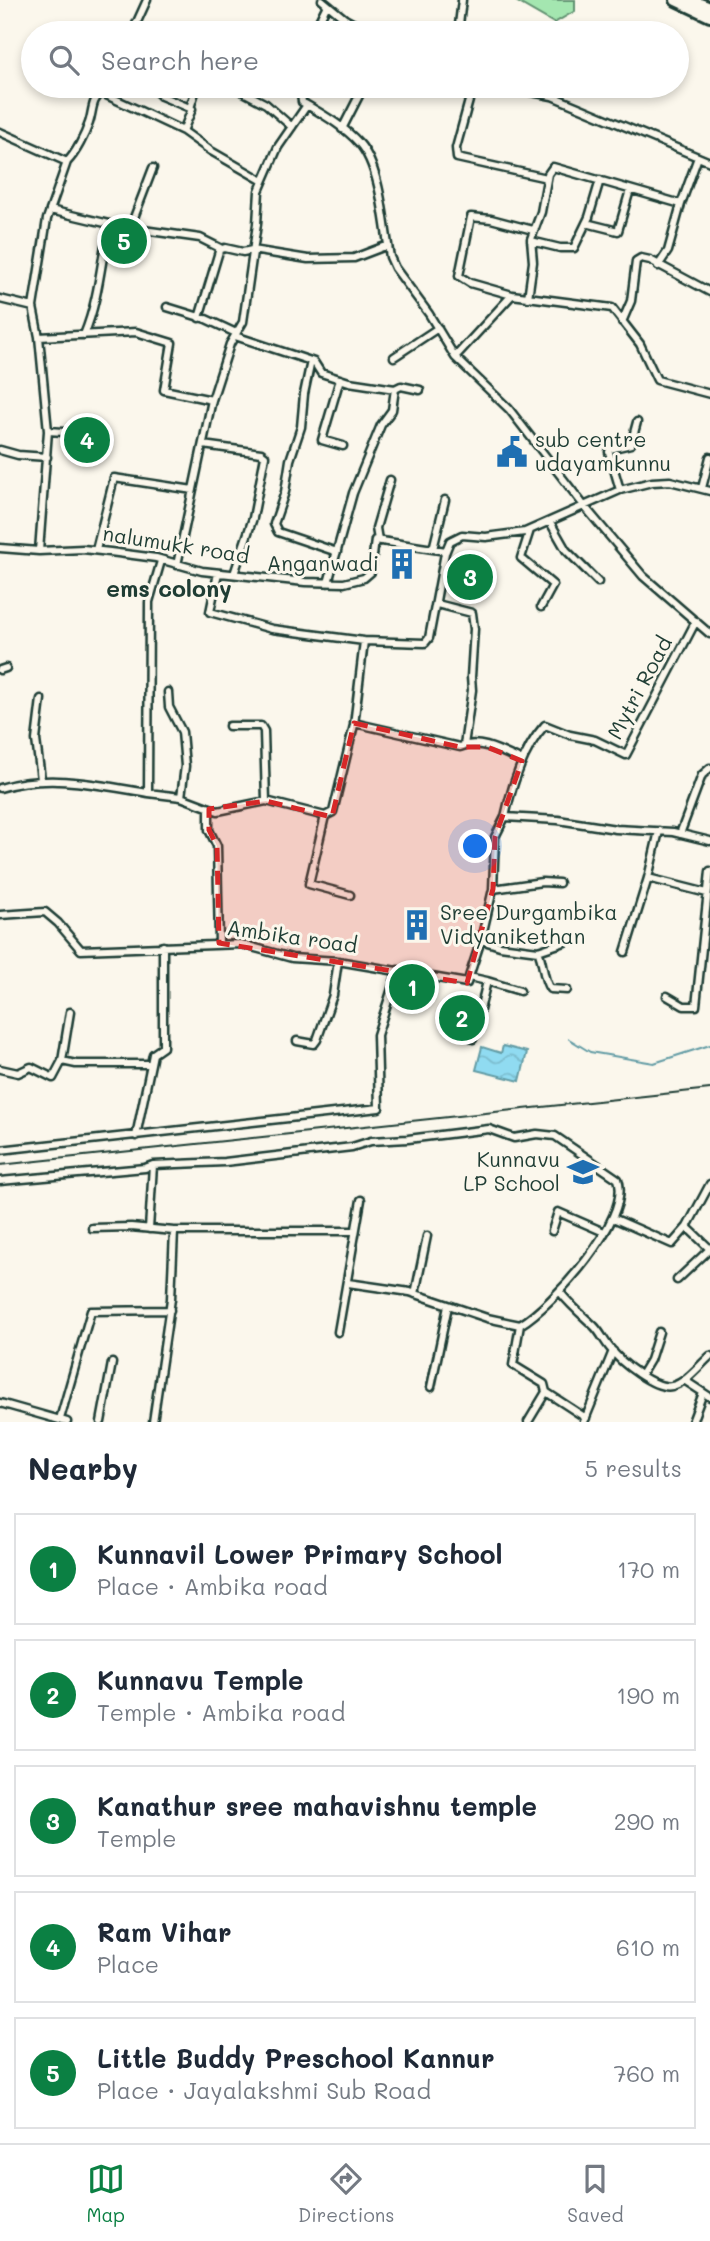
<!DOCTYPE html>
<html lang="en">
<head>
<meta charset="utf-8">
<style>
  :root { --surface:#fff; --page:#f6f6f7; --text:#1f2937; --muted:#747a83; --line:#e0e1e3; --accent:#0b8043 }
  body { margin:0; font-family:Mali,sans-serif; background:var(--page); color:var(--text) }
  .you { position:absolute; left:476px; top:847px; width:24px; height:24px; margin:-18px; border:5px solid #fff; border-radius:50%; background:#1a73e8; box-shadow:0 0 0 10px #1a73e833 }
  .badge { display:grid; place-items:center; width:46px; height:46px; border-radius:50%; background:var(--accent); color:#fff; font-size:23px; font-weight:700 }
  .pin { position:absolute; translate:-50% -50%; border:4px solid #fff; box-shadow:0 2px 7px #0006 }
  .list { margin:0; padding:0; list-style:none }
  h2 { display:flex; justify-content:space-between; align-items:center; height:91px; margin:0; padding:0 28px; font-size:30px }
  h2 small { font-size:23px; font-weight:400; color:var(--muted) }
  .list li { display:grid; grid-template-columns:46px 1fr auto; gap:21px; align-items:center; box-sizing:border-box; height:112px; margin:0 14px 14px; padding:0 14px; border:2px solid var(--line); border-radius:0px }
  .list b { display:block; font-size:26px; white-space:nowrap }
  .list p { margin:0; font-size:23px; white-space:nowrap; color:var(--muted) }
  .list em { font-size:23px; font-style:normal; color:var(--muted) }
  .icon { flex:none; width:38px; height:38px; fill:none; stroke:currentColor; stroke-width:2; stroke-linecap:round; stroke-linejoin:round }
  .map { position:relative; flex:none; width:710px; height:1422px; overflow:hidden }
  .search { position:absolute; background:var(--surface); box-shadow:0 4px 10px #0003; left:21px; right:21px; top:21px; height:77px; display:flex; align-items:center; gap:18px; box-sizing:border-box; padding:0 24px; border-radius:38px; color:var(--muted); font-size:26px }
  .sheet { height:721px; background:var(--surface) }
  nav { display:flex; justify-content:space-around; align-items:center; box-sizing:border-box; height:98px; border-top:2px solid var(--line); background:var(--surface); font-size:19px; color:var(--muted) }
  nav a { display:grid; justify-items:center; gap:4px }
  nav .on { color:var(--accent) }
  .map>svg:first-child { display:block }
  .park { fill:#a4e6b0; stroke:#629272; stroke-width:2 }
  .water { fill:url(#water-waves); stroke:#639ca5; stroke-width:2 }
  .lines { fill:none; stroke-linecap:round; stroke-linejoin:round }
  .stream { stroke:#639ca5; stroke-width:2 }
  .street-casing { stroke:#1f3d34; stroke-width:11 }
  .highway-casing { stroke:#1f3d34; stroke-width:16 }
  .street { stroke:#fbf7ec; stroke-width:6 }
  .highway { stroke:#fbf7ec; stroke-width:10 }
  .rail { stroke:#1f3d34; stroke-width:2 }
  .marked { fill:#d62828; fill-opacity:0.2; stroke:#d62828; stroke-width:5; stroke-dasharray:14 9; stroke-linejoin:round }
  .labels { text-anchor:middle; stroke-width:6; stroke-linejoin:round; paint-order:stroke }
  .poi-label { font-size:21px; fill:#1f3d34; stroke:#fbf7ec; text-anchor:start }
  .street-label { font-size:21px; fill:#1f3d34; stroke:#fbf7ec }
  .neighbourhood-label { font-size:23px; font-weight:bold; fill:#1f3d34; stroke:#fbf7ec }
</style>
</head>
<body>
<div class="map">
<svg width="710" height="1422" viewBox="0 0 710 1422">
  <defs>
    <pattern id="water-waves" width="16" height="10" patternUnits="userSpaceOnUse" patternTransform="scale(1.75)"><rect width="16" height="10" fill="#90dbf1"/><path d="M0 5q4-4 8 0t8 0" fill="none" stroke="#7cbdcf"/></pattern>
  </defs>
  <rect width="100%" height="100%" fill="#fbf7ec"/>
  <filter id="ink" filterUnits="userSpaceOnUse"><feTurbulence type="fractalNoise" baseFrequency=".0143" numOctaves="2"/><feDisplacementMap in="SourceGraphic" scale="14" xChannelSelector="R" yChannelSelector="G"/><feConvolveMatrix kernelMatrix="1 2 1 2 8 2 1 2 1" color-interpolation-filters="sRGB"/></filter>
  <g filter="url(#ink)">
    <path class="park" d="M514 0H575V11L554 23Z"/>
    <path class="water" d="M503 1046 527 1052 520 1081 476 1070 482 1047 501 1053Z"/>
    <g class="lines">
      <path class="stream" d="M569 1039 590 1052 654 1063 710 1045"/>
      <defs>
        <path id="street" d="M322 0 345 19 371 33
          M132 33 147 0
          M313 33 327 5
          M458 33 462 0
          M151 86 161 96 192 109 183 131
          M232 86 266 104 292 127
          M300 86 302 102C322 114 344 126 359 143 381 167 384 225 390 257L395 268 429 314 455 357 512 295 612 308 640 344 657 380 710 394
          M473 86 456 148 457 158 547 178
          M501 86 552 96 710 162
          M190 108 197 86
          M342 129 364 86
          M0 132 67 162 47 219 33 307 39 337
          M67 162C76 153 85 135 89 123 93 112 91 99 102 93L183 131 211 151 263 181
          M50 210 122 227 200 238 220 248 199 318
          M586 223 618 231 630 190
          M130 228 153 168
          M531 241 560 248H574L589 217 600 180
          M219 250 225 248 243 252 252 250 308 259 354 258 388 245
          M658 266 668 251 681 204
          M512 295 470 283 459 276 471 217 491 219 533 230
          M528 298 533 262 531 239 541 212 548 174 553 167 681 204 698 157
          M0 299 33 307
          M167 307 206 319 236 333
          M622 322 631 301 636 261 641 258 650 260 710 292
          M84 335C99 299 101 261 109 224
          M235 336 314 362 321 373 349 382 395 389 401 386 420 390
          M394 357 438 328
          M455 357 509 409 585 507 643 576 710 634
          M311 361 304 394 301 427 290 460 285 492 274 524 278 532 337 552
          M340 379 322 440 343 446
          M48 431 39 337 136 332 172 343 164 390 212 400
          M203 445 261 453 265 456 253 518 234 574
          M0 450 18 455 47 457
          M702 488 710 457
          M620 490 609 452 610 449 631 444 637 422
          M550 522 566 550 598 582
          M530 530 521 558 553 585 541 607
          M378 540 376 528 390 480
          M0 548 39 551 83 549 110 552 156 558 202 571 305 582 344 583 364 578 371 572 375 540 446 551
          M433 549 445 500
          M96 550 114 478 193 490
          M39 551 48 431 79 433
          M177 565 212 400 230 344 243 322 257 224 259 191 278 147 307 105
          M218 573 210 612 272 629 364 641 425 643 429 638 445 553 450 541 462 535 486 537 525 532 620 490 652 482 670 481 710 491
          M328 583 353 493 381 425 392 410 395 389
          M437 604 472 613 474 629 471 677 472 690 464 745
          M0 670 6 668
          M168 692 169 707 182 732 185 766 181 797
          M354 723 460 747C480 738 504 753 522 761
          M229 726H261L264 731 266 801
          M41 779 36 740 41 699
          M0 788C49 773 99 785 148 793L149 602 161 561
          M148 793 181 797 218 811 266 801 325 816
          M209 809V830L217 846 219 943
          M505 817C512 785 523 749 545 725L570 735 595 740 626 755 696 621
          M680 834 702 775 710 768
          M648 878 707 893
          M493 889 542 882 559 883
          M350 895 309 884 325 816 333 812 354 725 364 641
          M0 915 45 912 58 923 81 950 241 944 292 958 338 961 467 983 481 940 493 889 495 837 505 817 558 820 616 829 673 832 710 841
          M481 940 500 946 538 951 565 942
          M538 951C544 963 542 978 550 989L567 990
          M625 952 648 878 659 831
          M469 977 487 981 473 1039
          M487 981 520 991
          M667 996 684 1006H696L710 871
          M297 1041 314 1044 317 1040 333 995 338 961
          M62 1061 76 1064H151L153 1054 163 1047V946
          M0 1069 18 1073 31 1067 53 1078 62 1061 70 1012
          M136 1136 151 1064
          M0 1150 379 1108 377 1035 398 970
          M0 1181 145 1168 153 1165 225 1162 352 1147 371 1141 408 1139 489 1129 514 1138 537 1134 555 1136 618 1179C632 1219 552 1306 520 1325L487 1318 410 1292 348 1283
          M710 1184 687 1227 710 1249
          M613 1218 672 1244 687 1227
          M92 1228 131 1227 174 1231H354
          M149 1229 153 1165
          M552 1231 558 1212 604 1232
          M677 1280 710 1249
          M560 1292C570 1305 582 1315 594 1326 601 1333 604 1341 610 1348 620 1362 655 1390 672 1386 686 1383 699 1366 710 1356
          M415 1294 427 1236
          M520 1325 513 1365 544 1384 546 1392 528 1422
          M338 1332 361 1200
          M641 1375 650 1360 659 1332
          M684 1380 710 1397
          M431 1387 448 1306
          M546 1392 586 1418
          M0 1403 67 1422
          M60 1419 91 1311 170 1310
          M101 1422 112 1363
          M153 1422 171 1299 174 1231
          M584 1422 613 1351
          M692 1422 703 1393"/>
        <path id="highway" d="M676 0 710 16
          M689 0 710 8"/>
      </defs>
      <use href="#street" class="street-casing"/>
      <use href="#highway" class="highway-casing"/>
      <use href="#street" class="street"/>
      <use href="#highway" class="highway"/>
      <path class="rail" d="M0 1165 710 1089"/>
    </g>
  </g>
  <path class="marked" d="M354 723 460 747H487L522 761 495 837 493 889 467 983 219 943 217 846 209 830V809L266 801 332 817Z"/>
  <defs>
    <symbol id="civic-bare" viewBox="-9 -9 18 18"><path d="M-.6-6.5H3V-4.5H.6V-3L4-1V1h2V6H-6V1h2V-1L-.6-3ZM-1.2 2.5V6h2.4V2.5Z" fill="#1f6fb2" stroke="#fbf7ec" stroke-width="2.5" paint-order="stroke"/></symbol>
    <symbol id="building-bare" viewBox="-9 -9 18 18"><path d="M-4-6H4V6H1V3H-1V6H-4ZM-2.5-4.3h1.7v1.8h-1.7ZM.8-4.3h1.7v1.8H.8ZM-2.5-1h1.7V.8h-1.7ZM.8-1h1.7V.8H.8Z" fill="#1f6fb2" stroke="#fbf7ec" stroke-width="2.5" paint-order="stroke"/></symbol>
    <symbol id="school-bare" viewBox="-9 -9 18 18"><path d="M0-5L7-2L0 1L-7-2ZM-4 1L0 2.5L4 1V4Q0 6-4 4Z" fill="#1f6fb2" stroke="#fbf7ec" stroke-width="2.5" paint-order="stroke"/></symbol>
  </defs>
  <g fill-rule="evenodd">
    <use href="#civic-bare" x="490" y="430" width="44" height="44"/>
    <use href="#building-bare" x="380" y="542" width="44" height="44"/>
    <use href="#building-bare" x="395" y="903" width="44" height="44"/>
    <use href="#school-bare" x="561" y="1150" width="44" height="44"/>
  </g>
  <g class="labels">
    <g class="poi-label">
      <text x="535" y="447">sub centre<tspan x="535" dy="24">udayamkunnu</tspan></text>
      <text x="379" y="571" text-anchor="end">Anganwadi</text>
      <text x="440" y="920">Sree Durgambika<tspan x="440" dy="24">Vidyanikethan</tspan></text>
      <text x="560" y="1167" text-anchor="end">Kunnavu<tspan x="560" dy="24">LP School</tspan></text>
    </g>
    <g class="street-label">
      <text transform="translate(176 545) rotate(9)" y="7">nalumukk road</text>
      <text transform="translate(640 688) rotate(-62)" y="7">Mytri Road</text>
      <text transform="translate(292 937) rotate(8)" y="7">Ambika road</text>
    </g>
    <g class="neighbourhood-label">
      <text x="169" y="597">ems colony</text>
    </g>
  </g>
</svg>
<div class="you"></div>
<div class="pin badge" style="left:412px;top:987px">1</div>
<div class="pin badge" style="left:462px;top:1018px">2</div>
<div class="pin badge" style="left:470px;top:577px">3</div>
<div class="pin badge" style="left:87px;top:440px">4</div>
<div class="pin badge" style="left:124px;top:241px">5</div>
<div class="search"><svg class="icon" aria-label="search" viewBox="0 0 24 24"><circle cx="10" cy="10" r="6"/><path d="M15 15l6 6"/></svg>Search here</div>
</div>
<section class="sheet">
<h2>Nearby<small>5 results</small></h2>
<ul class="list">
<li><span class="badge">1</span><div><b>Kunnavil Lower Primary School</b><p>Place · Ambika road</p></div><em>170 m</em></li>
<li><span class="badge">2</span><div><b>Kunnavu Temple</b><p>Temple · Ambika road</p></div><em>190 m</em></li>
<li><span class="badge">3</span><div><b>Kanathur sree mahavishnu temple</b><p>Temple</p></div><em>290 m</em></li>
<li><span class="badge">4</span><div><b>Ram Vihar</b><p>Place</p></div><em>610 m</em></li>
<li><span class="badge">5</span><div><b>Little Buddy Preschool Kannur</b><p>Place · Jayalakshmi Sub Road</p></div><em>760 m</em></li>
</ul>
</section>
<nav>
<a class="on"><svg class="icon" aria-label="map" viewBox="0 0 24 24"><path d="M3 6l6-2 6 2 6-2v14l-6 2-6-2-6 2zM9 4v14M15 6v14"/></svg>Map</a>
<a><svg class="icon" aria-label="directions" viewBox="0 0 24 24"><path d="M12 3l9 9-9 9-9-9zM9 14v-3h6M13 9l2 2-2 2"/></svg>Directions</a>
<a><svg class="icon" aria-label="saved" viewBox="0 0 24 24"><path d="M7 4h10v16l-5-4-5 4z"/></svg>Saved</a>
</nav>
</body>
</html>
